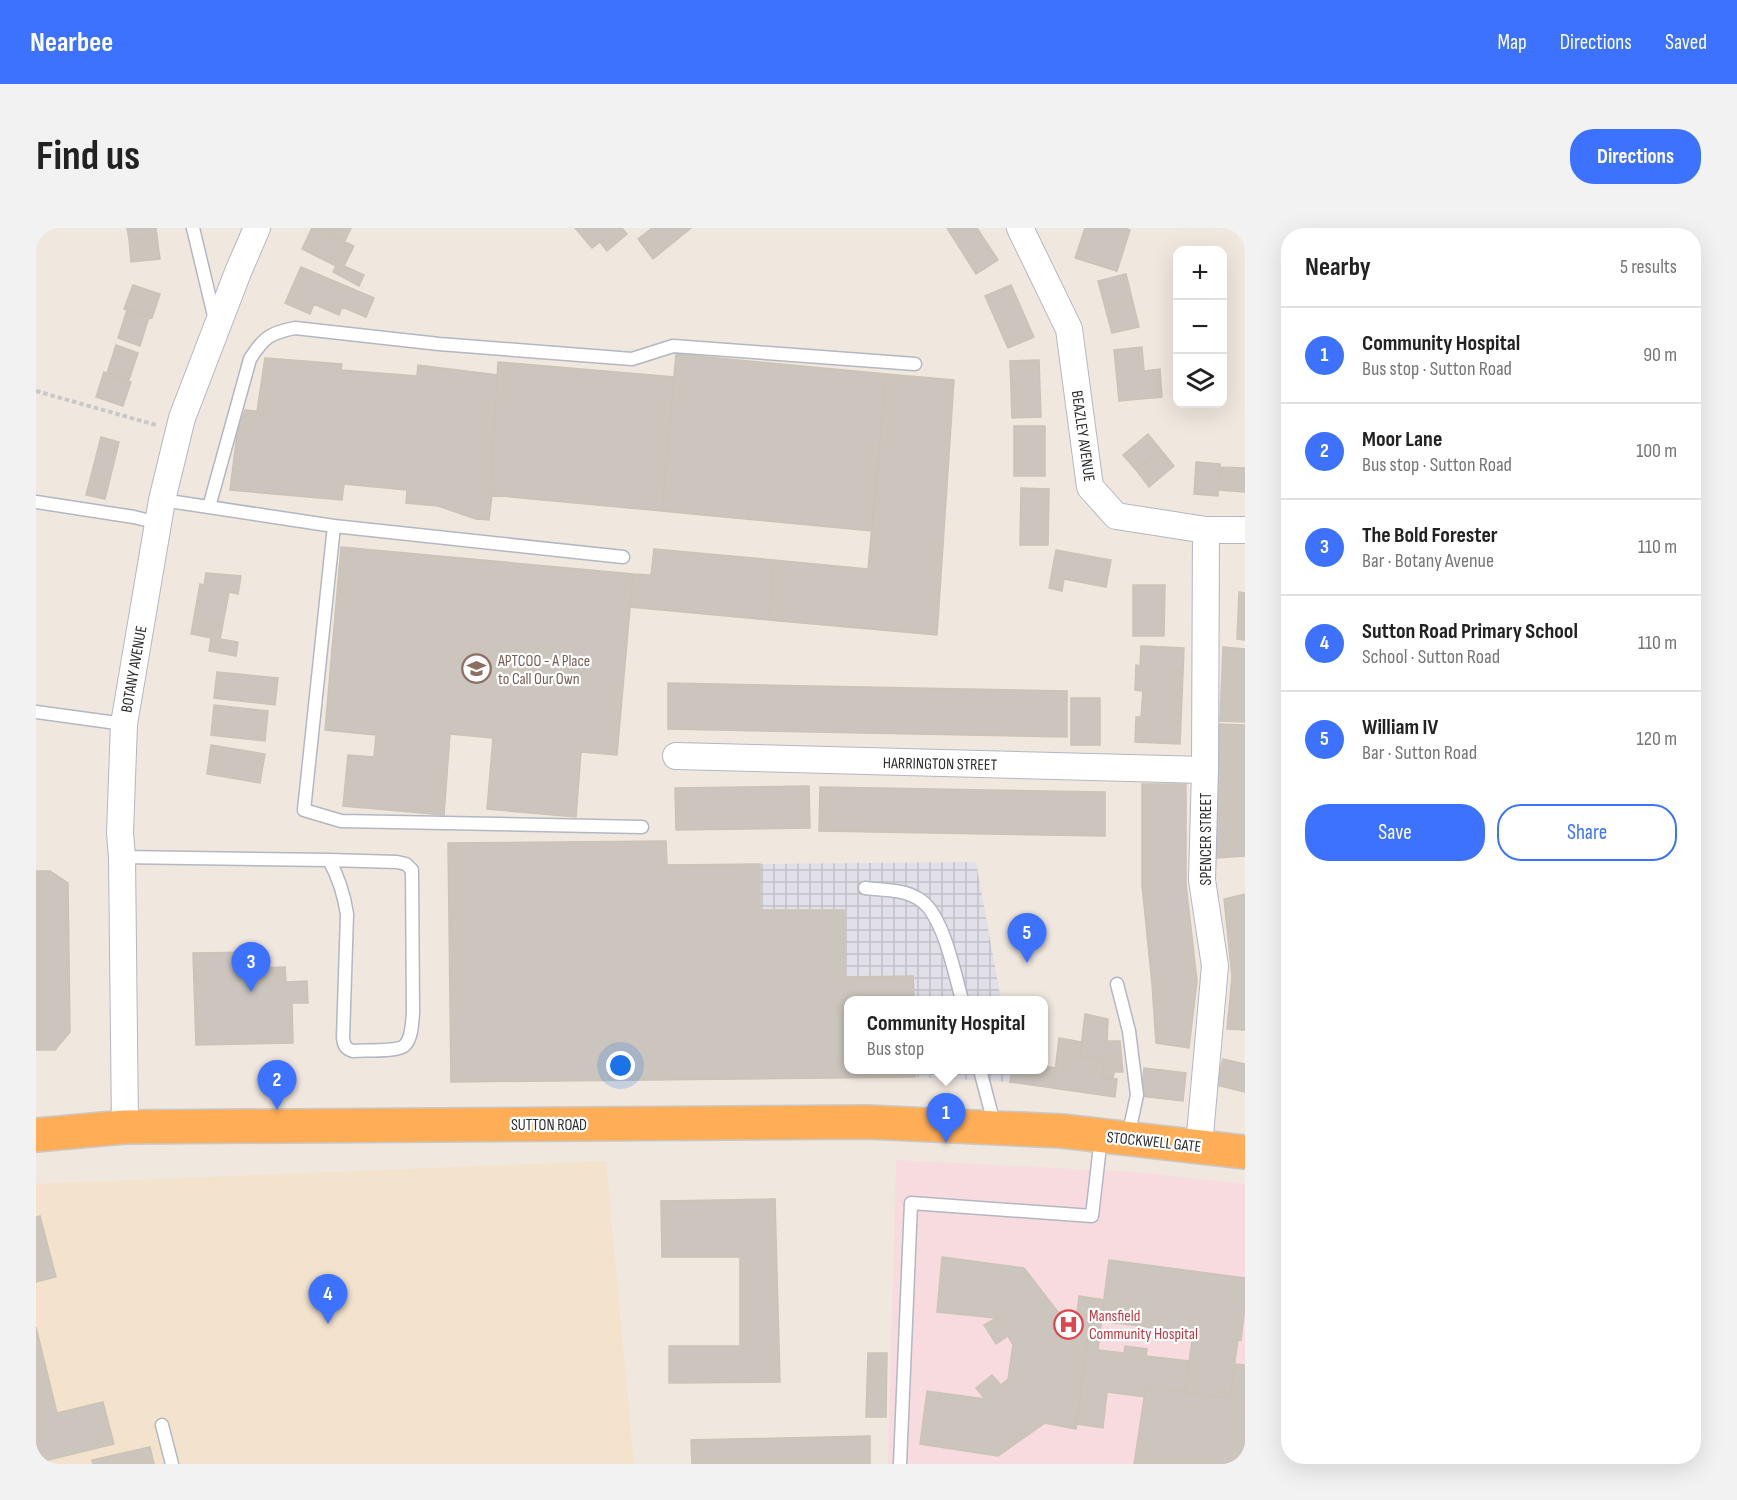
<!DOCTYPE html>
<html lang="en">
<head>
<meta charset="utf-8">
<style>
  :root { --surface:#fff; --page:#f2f2f2; --text:#222; --muted:#767676; --line:#e0e0e0; --accent:#3c72ff }
  body { margin:0; font-family:"Sofia Sans Condensed",sans-serif; background:var(--page); color:var(--text) }
  .controls { position:absolute; right:18px; top:18px; display:grid; overflow:hidden; border-radius:12px; box-shadow:0 6px 24px #0002 }
  .controls button { width:54px; height:54px; display:grid; place-items:center; padding:0; border:0; border-bottom:2px solid var(--line); background:var(--surface); color:var(--text); font:30px sans-serif }
  .you { position:absolute; left:585px; top:838px; width:21px; height:21px; margin:-15px; border:4px solid #fff; border-radius:50%; background:#1a73e8; box-shadow:0 0 0 9px #1a73e833 }
  .badge { display:grid; place-items:center; width:39px; height:39px; border-radius:50%; background:var(--accent); color:#fff; font-size:20px; font-weight:700 }
  .pin { position:absolute; translate:-50% -50px; filter:drop-shadow(0 2px 3px #0008) }
  .pin::after { content:''; position:absolute; top:32px; width:21px; height:18px; background:inherit; clip-path:polygon(0 0,100% 0,50% 100%) }
  .popup { position:absolute; left:808px; top:768px; width:204px; height:78px; box-sizing:border-box; display:grid; place-content:center; border-radius:12px; background:var(--surface); filter:drop-shadow(0 2px 4px #0005); font-size:20px; white-space:nowrap; color:var(--muted) }
  .popup b { font-size:22px; color:var(--text) }
  .popup::after { content:''; position:absolute; left:50%; top:100%; margin-left:-12px; border:12px solid transparent; border-top-color:var(--surface) }
  .list { margin:0; padding:0; list-style:none }
  h2 { display:flex; justify-content:space-between; align-items:center; height:78px; margin:0; padding:0 24px; font-size:26px }
  h2 small { font-size:20px; font-weight:400; color:var(--muted) }
  .list li { display:grid; grid-template-columns:39px 1fr auto; gap:18px; align-items:center; box-sizing:border-box; height:96px; padding:0 24px; border-top:2px solid var(--line) }
  .list b { display:block; font-size:22px; white-space:nowrap }
  .list p { margin:0; font-size:20px; white-space:nowrap; color:var(--muted) }
  .list em { font-size:20px; font-style:normal; color:var(--muted) }
  .actions { display:flex; gap:12px; padding:18px 24px }
  .actions a { flex:1; padding:14px 0; border:2px solid var(--accent); border-radius:24px; text-align:center; font-size:21px; color:var(--accent) }
  .actions .main { background:var(--accent); color:#fff }
  .icon { flex:none; width:33px; height:33px; fill:none; stroke:currentColor; stroke-width:2; stroke-linecap:round; stroke-linejoin:round }
  .map { position:relative; flex:none; width:1209px; height:1236px; overflow:hidden; border-radius:24px }
  header { display:flex; align-items:center; gap:36px; box-sizing:border-box; height:84px; padding:0 30px; background:var(--accent); color:#fff }
  header strong { font-size:28px }
  nav { display:flex; gap:33px; margin-inline-start:auto; font-size:21px }
  .intro { display:flex; align-items:center; justify-content:space-between; box-sizing:border-box; height:144px; padding:0 36px }
  h1 { margin:0; font-size:42px }
  .button { padding:15px 27px; border-radius:24px; background:var(--accent); color:#fff; font-size:21px; font-weight:700 }
  main { display:flex; gap:36px; padding:0 36px }
  aside { flex:1; background:var(--surface); border-radius:24px; box-shadow:0 6px 24px #0002 }
  .map>svg:first-child { display:block }
  .industrial { fill:url(#industrial-grid) }
  .education { fill:#f3e3cd }
  .medical { fill:#f7dbdf }
  .building { fill:#cbc5bd; stroke:#ccc3b7; stroke-width:1.5 }
  .lines { fill:none; stroke-linecap:round; stroke-linejoin:round }
  .service-casing { stroke:#b2b7c2; stroke-width:15 }
  .minor-casing { stroke:#b2b7c2; stroke-width:28 }
  .trunk-casing { stroke:#c8c8c8; stroke-width:36 }
  .path { stroke:#c8c8c8; stroke-width:4; stroke-dasharray:4.5 3; stroke-linecap:butt }
  .service { stroke:#fff; stroke-width:12 }
  .minor { stroke:#fff; stroke-width:26 }
  .trunk { stroke:#ffae57; stroke-width:33 }
  .labels { text-anchor:middle; stroke-width:4.5; stroke-linejoin:round; paint-order:stroke }
  .street-label { font-size:16px; fill:#2d2d2d; stroke:#fff }
  .education-label { font-size:16px; fill:#785e54; stroke:#fff; text-anchor:start }
  .health-label { font-size:16px; fill:#be3a42; stroke:#fff; text-anchor:start }
</style>
</head>
<body>
<header>
<strong>Nearbee</strong>
<nav><a>Map</a><a>Directions</a><a>Saved</a></nav>
</header>
<div class="intro"><h1>Find us</h1><a class="button">Directions</a></div>
<main>
<div class="map">
<svg width="1209" height="1236" viewBox="0 0 1209 1236">
  <defs>
    <pattern id="industrial-grid" width="8" height="8" patternUnits="userSpaceOnUse" patternTransform="scale(1.5)"><rect width="8" height="8" fill="#e1dfe8"/><path d="M0 4h8M4 0v8" fill="none" stroke="#c1c0c7"/></pattern>
  </defs>
  <rect width="100%" height="100%" fill="#f0e7de"/>
  <path class="industrial" d="M630 613 631 637 940 634 965 772H812V842H976L974 854 878 849 415 854 412 615Z"/>
  <path class="education" d="M570 933 598 1236H0V956Z"/>
  <path class="medical" d="M860 932 1098 944 1209 956V1236H852Z"/>
  <path class="building" d="M91 0H120L121 8 93 11Z
    M276 0H281L318 18 308 38 328 47 323 58 297 44 300 38 266 21Z
    M281 0H315L309 13Z
    M539 0H586L591 6 571 23 564 14 556 20Z
    M616 0H655L617 31 602 11Z
    M911 0H941L962 32 940 46Z
    M1049 0H1088L1094 2 1081 43 1039 30Z
    M121 8 124 31 95 34 93 11Z
    M265 39 338 70 330 89 306 79 303 87 278 76 274 86 249 75Z
    M1090 46 1103 99 1076 105 1062 53Z
    M97 57 124 66 116 90 88 81Z
    M975 57 998 109 972 120 949 68Z
    M91 82 113 89 104 118 82 110Z
    M80 117 102 125 93 152 71 145Z
    M1106 119 1108 143 1124 141 1126 169 1083 173 1078 122Z
    M640 126 850 146 836 303 626 283Z
    M229 130 306 136 305 142 381 148 382 137 461 147 454 267H456L453 292 440 291 402 278 370 275 371 262 308 256 306 272 194 262 201 206 209 182 221 183Z
    M1003 132 1005 189 976 190 974 133Z
    M462 134 638 149 626 283 454 267Z
    M68 144 95 154 87 178 60 169Z
    M850 146 918 152 901 407 733 392 738 332 832 341Z
    M978 198H1009V248H978Z
    M1112 206 1125 222 1100 242 1087 227Z
    M65 209 83 214 69 271 50 267Z
    M1125 222 1138 238 1113 259 1100 242Z
    M1160 234 1184 236 1182 268 1158 266Z
    M1184 239 1209 240V264L1182 262Z
    M985 260 1013 261 1012 317H984Z
    M305 319 597 346 581 527 545 524 540 589 451 581 457 510 414 506 408 587 307 578 312 527 338 529 340 507 289 502Z
    M618 321 738 332 733 392 594 379 597 346 615 347Z
    M1020 322 1075 332 1070 359 1028 351 1026 363 1013 360Z
    M170 345 205 348 202 366 193 364 184 411 202 414 200 428 173 423 175 410 155 406 164 356 168 357Z
    M1097 357H1129L1128 408H1097Z
    M1203 364 1209 365V412L1201 411Z
    M1105 418 1148 420 1144 516 1099 514 1100 489H1105L1107 463 1099 462 1100 437 1104 438Z
    M1187 419 1209 421V494L1184 493Z
    M181 444 242 450 239 477 178 470Z
    M632 455 1031 463V509L632 501Z
    M1035 470H1064V517H1035Z
    M178 477 232 483 229 513 175 507Z
    M1183 496 1209 497V628L1180 630Z
    M175 517 229 526 224 555 171 546Z
    M1106 556H1150V656L1161 753 1153 820 1120 815 1116 756 1106 657Z
    M773 558 774 600 640 602 639 560Z
    M784 559 1069 564V608L783 603Z
    M630 613 631 637 724 636V682H808L809 749 877 748 878 772H812V842H878L879 849 415 854 412 615Z
    M0 643H14L32 655 34 804 19 822H0Z
    M1209 666V802L1191 801 1196 749 1188 671Z
    M221 724V740L249 739 250 754 271 753 272 775H256L257 815 160 817 157 725Z
    M1049 786 1072 791 1071 813H1084L1087 844H1078L1077 851 1066 849 1068 831 1044 828Z
    M1023 810 1046 814 1044 828 1068 831 1066 849 1081 851 1079 869 1017 860Z
    M1187 831 1209 836V864L1180 857Z
    M1008 838 1020 840 1017 860 974 854 976 842H1008Z
    M1108 840 1150 845 1147 873 1105 868Z
    M739 971 744 1154 633 1155V1118H704V1029H626L625 973Z
    M4 988 20 1049 0 1054V989Z
    M906 1029 988 1040 1022 1084 1054 1089 1040 1201 1009 1195 962 1228 884 1216 891 1163 949 1171 940 1160 956 1147 965 1157 972 1151 977 1117 972 1108 960 1116 948 1097 960 1090 901 1084Z
    M1073 1032 1209 1050V1078L1205 1112 1202 1111 1194 1171 1149 1164 1157 1105 1065 1093Z
    M1043 1068 1068 1072 1062 1122 1088 1125 1089 1118 1111 1121 1110 1128 1153 1133 1149 1164 1110 1158 1109 1169 1071 1164 1067 1200 1041 1196 1054 1089 1041 1086Z
    M0 1099 21 1185 67 1174 78 1216 0 1235Z
    M832 1125H851L850 1189H830Z
    M1199 1136 1209 1137V1236H1098L1110 1158 1194 1171Z
    M834 1208V1236H656L655 1212Z
    M114 1219 118 1236H57L56 1232Z"/>
  <g class="lines">
    <defs>
      <path id="service" d="M157 0 179 92
        M126 272 298 298 268 582 305 593 606 599
        M0 274 98 289 122 295
        M173 279 214 131C228 109 234 105 259 100L403 116 596 131 637 118 879 136
        M298 298 587 329
        M0 484 88 496
        M86 629 293 632C303 650 308 666 311 686L307 810C308 818 310 821 317 823 328 822 363 824 369 817 376 810 376 795 377 785L376 642 370 636 361 634 293 632
        M829 660C848 662 871 661 887 674 908 691 919 747 926 772
        M1081 756 1093 803 1101 867 1092 909
        M944 842 959 899
        M126 1197 136 1236
        M864 1236 875 975 1056 988 1065 909"/>
      <path id="minor" d="M984 0 1033 101 1054 259 1080 288 1170 302H1209
        M640 528 1169 542
        M89 899 86 629 84 605 88 496 126 272 146 190 202 44 221 0
        M1163 918 1179 738 1166 652 1169 542 1170 302"/>
      <path id="trunk" d="M0 907 89 899 831 894 1026 903 1209 924"/>
    </defs>
    <use href="#service" class="service-casing"/>
    <use href="#minor" class="minor-casing"/>
    <use href="#trunk" class="trunk-casing"/>
    <path class="path" d="M0 163 120 197"/>
    <use href="#service" class="service"/>
    <use href="#minor" class="minor"/>
    <use href="#trunk" class="trunk"/>
  </g>
  <defs>
    <symbol id="school-ring" viewBox="-11 -11 22 22"><circle r="9.5" fill="#fff" stroke="#8d6e63" stroke-width="1.5"/><path d="M0-5L7-2L0 1L-7-2ZM-4 1L0 2.5L4 1V4Q0 6-4 4Z" fill="#8d6e63"/></symbol>
    <symbol id="hospital-ring" viewBox="-11 -11 22 22"><circle r="9.5" fill="#fff" stroke="#e0444e" stroke-width="1.5"/><path d="M-5-5h3v3.5h4V-5h3V5h-3V1.5h-4V5h-3Z" fill="#e0444e"/></symbol>
  </defs>
  <g fill-rule="evenodd">
    <use href="#school-ring" x="424" y="424" width="33" height="33"/>
    <use href="#hospital-ring" x="1016" y="1080" width="33" height="33"/>
  </g>
  <g class="labels">
    <g class="street-label">
      <text transform="translate(1048 208) rotate(82)" y="6">BEAZLEY AVENUE</text>
      <text transform="translate(97 441) rotate(-80)" y="6">BOTANY AVENUE</text>
      <text transform="translate(904 535) rotate(1)" y="6">HARRINGTON STREET</text>
      <text transform="translate(1169 611) rotate(-90)" y="6">SPENCER STREET</text>
      <text x="513" y="902">SUTTON ROAD</text>
      <text transform="translate(1118 913) rotate(6)" y="6">STOCKWELL GATE</text>
    </g>
    <g class="education-label">
      <text x="462" y="438">APTCOO - A Place<tspan x="462" dy="18">to Call Our Own</tspan></text>
    </g>
    <g class="health-label">
      <text x="1053" y="1093">Mansfield<tspan x="1053" dy="18">Community Hospital</tspan></text>
    </g>
  </g>
</svg>
<div class="controls">
<button>+</button>
<button>−</button>
<button><svg class="icon" aria-label="layers" viewBox="0 0 24 24"><path d="M12 4l9 5-9 5-9-5zM3 14l9 5 9-5"/></svg></button>
</div>
<div class="you"></div>
<div class="pin badge" style="left:910px;top:915px">1</div>
<div class="popup"><b>Community Hospital</b>Bus stop</div>
<div class="pin badge" style="left:241px;top:882px">2</div>
<div class="pin badge" style="left:215px;top:764px">3</div>
<div class="pin badge" style="left:292px;top:1096px">4</div>
<div class="pin badge" style="left:991px;top:735px">5</div>
</div>
<aside>
<h2>Nearby<small>5 results</small></h2>
<ul class="list">
<li><span class="badge">1</span><div><b>Community Hospital</b><p>Bus stop · Sutton Road</p></div><em>90 m</em></li>
<li><span class="badge">2</span><div><b>Moor Lane</b><p>Bus stop · Sutton Road</p></div><em>100 m</em></li>
<li><span class="badge">3</span><div><b>The Bold Forester</b><p>Bar · Botany Avenue</p></div><em>110 m</em></li>
<li><span class="badge">4</span><div><b>Sutton Road Primary School</b><p>School · Sutton Road</p></div><em>110 m</em></li>
<li><span class="badge">5</span><div><b>William IV</b><p>Bar · Sutton Road</p></div><em>120 m</em></li>
</ul>
<div class="actions"><a class="main">Save</a><a>Share</a></div>
</aside>
</main>
</body>
</html>
